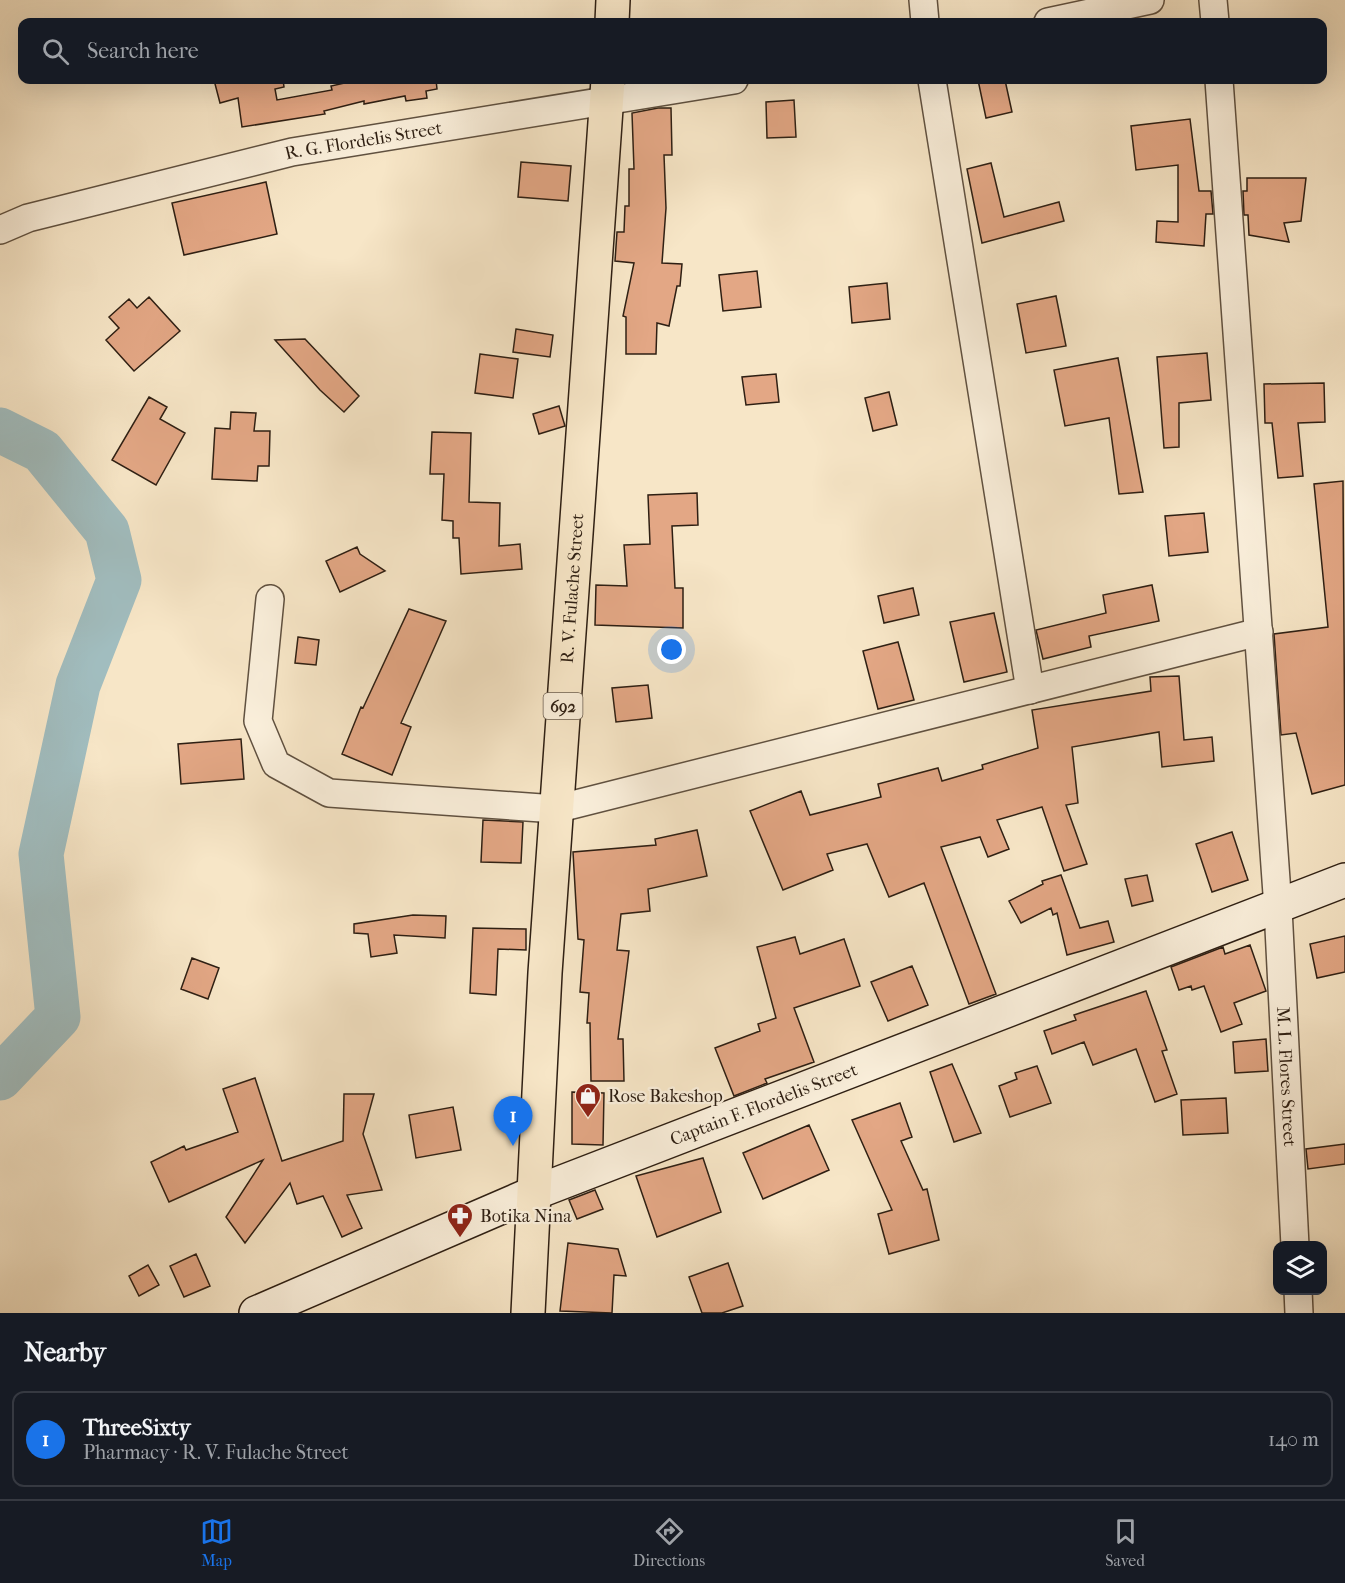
<!DOCTYPE html>
<html lang="en">
<head>
<meta charset="utf-8">
<style>
  :root { --surface:#171b24; --page:#20242c; --text:#f1f3f6; --muted:#9ea1a6; --line:#363941; --accent:#1a73e8 }
  body { margin:0; font-family:"IM FELL French Canon",serif; background:var(--page); color:var(--text) }
  .controls { position:absolute; right:18px; bottom:18px; display:grid; overflow:hidden; border-radius:12px; box-shadow:0 6px 24px #0002 }
  .controls button { width:54px; height:54px; display:grid; place-items:center; padding:0; border:0; border-bottom:2px solid var(--line); background:var(--surface); color:var(--text); font:30px sans-serif }
  .you { position:absolute; left:672px; top:650px; width:21px; height:21px; margin:-15px; border:4px solid #fff; border-radius:50%; background:#1a73e8; box-shadow:0 0 0 9px #1a73e833 }
  .badge { display:grid; place-items:center; width:39px; height:39px; border-radius:50%; background:var(--accent); color:#fff; font-size:20px; font-weight:700 }
  .pin { position:absolute; translate:-50% -50px; filter:drop-shadow(0 2px 3px #0008) }
  .pin::after { content:''; position:absolute; top:32px; width:21px; height:18px; background:inherit; clip-path:polygon(0 0,100% 0,50% 100%) }
  .list { margin:0; padding:0; list-style:none }
  h2 { display:flex; justify-content:space-between; align-items:center; height:78px; margin:0; padding:0 24px; font-size:26px }
  h2 small { font-size:20px; font-weight:400; color:var(--muted) }
  .list li { display:grid; grid-template-columns:39px 1fr auto; gap:18px; align-items:center; box-sizing:border-box; height:96px; margin:0 12px 12px; padding:0 12px; border:2px solid var(--line); border-radius:12px }
  .list b { display:block; font-size:22px; white-space:nowrap }
  .list p { margin:0; font-size:20px; white-space:nowrap; color:var(--muted) }
  .list em { font-size:20px; font-style:normal; color:var(--muted) }
  .icon { flex:none; width:33px; height:33px; fill:none; stroke:currentColor; stroke-width:2; stroke-linecap:round; stroke-linejoin:round }
  .map { position:relative; flex:none; width:1345px; height:1313px; overflow:hidden }
  .search { position:absolute; background:var(--surface); box-shadow:0 6px 24px #0002; left:18px; right:18px; top:18px; height:66px; display:flex; align-items:center; gap:15px; box-sizing:border-box; padding:0 21px; border-radius:12px; color:var(--muted); font-size:22px }
  .sheet { height:186px; background:var(--surface) }
  nav { display:flex; justify-content:space-around; align-items:center; box-sizing:border-box; height:84px; border-top:2px solid var(--line); background:var(--surface); font-size:16px; color:var(--muted) }
  nav a { display:grid; justify-items:center; gap:3px }
  nav .on { color:var(--accent) }
  .map>svg:first-child { display:block }
  .lines { fill:none; stroke-linecap:round; stroke-linejoin:round }
  .river { stroke:#a1bdbf; stroke-width:45 }
  .building { fill:#e3a785; stroke:#2e1f13; stroke-width:1.5 }
  .street-casing { stroke:#605140; stroke-width:30 }
  .secondary-casing { stroke:#2e1f13; stroke-width:36 }
  .primary-casing { stroke:#2e1f13; stroke-width:36 }
  .street { stroke:#faefdb; stroke-width:27 }
  .secondary { stroke:#faefdb; stroke-width:33 }
  .primary { stroke:#f7e6c7; stroke-width:33 }
  .labels { text-anchor:middle; stroke-width:4.5; stroke-linejoin:round; paint-order:stroke }
  .shield { fill:#faefdb; stroke:#6b5d4f; stroke-width:1.5 }
  .shield-label { font-size:16px; font-weight:bold; fill:#2e1f13 }
  .street-label { font-size:18px; fill:#2e1f13; stroke:#faefdb }
  .poi-label { font-size:18px; fill:#2e1f13; stroke:#faefdb; text-anchor:start }
</style>
</head>
<body>
<div class="map">
<svg width="1345" height="1313" viewBox="0 0 1345 1313">
  <rect width="100%" height="100%" fill="#f7e6c7"/>
  <filter id="stains"><feTurbulence type="fractalNoise" baseFrequency=".00333" numOctaves="4"/><feColorMatrix values="0 0 0 0 .2 0 0 0 0 .09 0 0 0 0 .02 0 0 0 .5 -.17"/></filter>
  <radialGradient id="worn" r=".72"><stop offset=".6" stop-color="#630" stop-opacity="0"/><stop offset="1" stop-color="#630" stop-opacity=".3"/></radialGradient>
  <g class="lines">
    <path class="river" d="M0 430 42 451 107 531 119 580 78 685 41 854 58 1017 0 1078"/>
  </g>
  <path class="building" d="M214 80H283L284 87 275 89 277 100 332 90 331 86 358 80H436L437 89 426 91 427 98 406 101 405 96 364 104V101L324 111 325 114 242 127 238 98 220 103Z
    M978 80H1005L1012 112 986 118Z
    M794 100 796 137 767 138 766 102Z
    M658 108H671L672 155H664L666 208 662 263 682 264 680 286H677L669 326 657 323 656 354H626V317L623 316 634 263 615 261 617 232H624L625 206H629V169H634L632 113Z
    M1190 119 1199 191H1211L1213 214H1206L1204 246 1156 242 1157 221 1178 222V165L1136 170 1131 126Z
    M521 162 571 166 568 201 518 197Z
    M991 163 1004 217 1059 202 1064 221 982 243 967 169Z
    M1247 178H1306L1301 221 1284 223 1289 242 1249 235 1248 215H1244L1243 191H1247Z
    M266 182 277 234 184 255 172 203Z
    M757 271 761 307 723 311 719 275Z
    M887 283 890 319 852 323 849 287Z
    M1056 296 1066 346 1026 353 1017 304Z
    M149 297 180 331 134 371 106 340 119 328 109 317 129 299 137 308Z
    M516 329 553 335 550 357 513 352Z
    M305 339 359 396 344 412 320 390 275 340Z
    M1207 353 1211 400 1179 403V447L1164 448 1157 357Z
    M480 354 518 359 513 398 475 393Z
    M1118 358 1143 492 1119 494 1109 418 1065 426 1054 370Z
    M776 374 779 402 746 405 742 377Z
    M1324 383 1325 422 1298 423 1303 476 1278 478 1272 423H1265L1264 384Z
    M889 392 897 425 873 431 865 398Z
    M149 397 167 407 160 419 185 433 156 485 112 460Z
    M559 406 565 426 539 434 533 414Z
    M231 412 256 413 254 431H270L269 466H258L257 481 212 479 215 428 230 429Z
    M432 432 471 433 469 502 500 503 499 546 520 544 522 569 461 574 459 538H453V521L442 520 444 474H430Z
    M1343 481 1345 785 1312 794 1296 733 1281 735 1274 634 1328 627 1314 484Z
    M697 493 698 525 672 526 675 588H683V628L595 625 596 585 627 586 624 545 650 544 648 495Z
    M1204 513 1208 552 1169 556 1165 516Z
    M357 547 360 554 385 571 340 592 326 561Z
    M1152 585 1159 621 1089 636 1091 647 1043 659 1036 630 1106 613 1103 595Z
    M913 588 919 615 884 623 878 596Z
    M409 609 446 621 401 723 411 727 392 775 342 754 361 707 363 708Z
    M994 613 1007 672 964 682 950 622Z
    M298 637 319 640 316 665 295 663Z
    M898 642 914 700 878 709 863 651Z
    M1179 676 1184 740 1212 737 1214 761 1162 767 1159 732 1072 747 1078 803 1066 805 1087 864 1064 871 1042 807 997 820 1009 849 988 857 980 837 941 847 996 994 969 1004 924 883 889 897 867 844 827 854 833 870 783 890 750 811 801 791 810 815 881 797 878 784 938 768 942 781 983 769 982 765 1038 748 1032 710 1151 691 1150 677Z
    M648 685 652 718 616 722 612 688Z
    M241 739 244 779 181 784 178 744Z
    M483 820 523 822 521 863 481 862Z
    M697 830 707 876 648 889 650 911 621 914 617 950 629 951 618 1039H623L624 1081H591L590 1023H587L589 993 580 992 584 940 578 939 573 852 656 845 655 839Z
    M1232 832 1248 880 1212 892 1196 844Z
    M1061 875 1080 928 1108 921 1114 942 1067 955 1057 913 1053 915 1051 908 1021 923 1009 901 1043 884 1042 881Z
    M1147 875 1153 901 1132 906 1125 879Z
    M413 915 446 916 445 938 394 935 397 953 371 957 368 934 354 933V924Z
    M473 928 526 929V950L498 949 496 995 470 993Z
    M1345 936V972L1317 978 1310 944Z
    M795 937 800 954 844 939 860 986 794 1008 814 1062 765 1079 767 1083 734 1096 715 1048 760 1031 758 1024 776 1018 757 947Z
    M1250 945 1266 991 1234 1003 1242 1024 1221 1032 1204 986 1192 990 1191 986 1179 990 1171 967 1223 947 1225 954Z
    M192 958 219 968 208 999 181 989Z
    M912 966 928 1005 888 1021 871 982Z
    M1146 991 1167 1050 1162 1051 1177 1094 1155 1102 1136 1049 1093 1065 1084 1042 1052 1054 1044 1031 1076 1020 1074 1015Z
    M1266 1039 1268 1071 1235 1073 1233 1042Z
    M952 1064 981 1133 954 1142 930 1072Z
    M1037 1066 1051 1103 1010 1117 999 1086 1017 1079 1015 1073Z
    M255 1078 282 1161 343 1141 344 1094H374L363 1134 382 1190 347 1195 362 1228 342 1237 323 1196 297 1204 290 1183 245 1243 226 1217 263 1160 169 1202 151 1162 184 1146 186 1150 238 1132 223 1089Z
    M572 1092 604 1093 603 1145 572 1144Z
    M1226 1098 1228 1133 1183 1135 1181 1100Z
    M900 1103 912 1137 901 1141 923 1190 927 1189 939 1240 889 1254 878 1214 892 1210 852 1120Z
    M453 1107 461 1150 416 1158 409 1115Z
    M809 1125 829 1170 763 1199 743 1153Z
    M1345 1144V1164L1308 1169 1306 1149Z
    M703 1158 721 1212 657 1237 636 1176Z
    M595 1190 603 1209 577 1219 569 1200Z
    M568 1243 618 1249 626 1276 614 1275 612 1313 560 1311Z
    M196 1254 210 1286 184 1297 170 1266Z
    M728 1263 743 1306 722 1313H702L689 1277Z
    M148 1265 159 1285 139 1296 129 1276Z"/>
  <g class="lines">
    <defs>
      <g id="street">
        <path d="M923 0 925 22"/>
        <path d="M1213 0 1215 22"/>
        <path d="M1048 22 1150 0"/>
        <path d="M932 80 1030 690"/>
        <path id="s1" d="M1219 80 1278 908 1295 1246"/>
        <path id="s2" d="M0 230 28 218 292 152 734 80"/>
        <path d="M270 599 258 721 276 764 329 793 556 809 1259 632"/>
        <path d="M1298 1290 1299 1313"/>
      </g>
      <g id="secondary">
        <path id="s3" d="M256 1313 534 1193 1345 880"/>
      </g>
      <g id="primary">
        <path d="M612 22 613 0"/>
        <path id="s4" d="M528 1313 545 973 608 80"/>
      </g>
    </defs>
    <use href="#street" class="street-casing"/>
    <use href="#secondary" class="secondary-casing"/>
    <use href="#primary" class="primary-casing"/>
    <use href="#street" class="street"/>
    <use href="#secondary" class="secondary"/>
    <use href="#primary" class="primary"/>
  </g>
  <defs>
    <symbol id="shop-pin" viewBox="-11 -11 22 30"><path d="M0 17L-7.5 6A9.5 9.5 0 1 1 7.5 6Z" fill="#8f2418" stroke="#faefdb"/><path d="M-5-2.5h2.3a2.7 3.5 0 0 1 5.4 0H5L5.5 6h-11ZM-1.5-2.5h3a1.5 2.3 0 0 0-3 0Z" fill="#fff"/></symbol>
    <symbol id="pharmacy-pin" viewBox="-11 -11 22 30"><path d="M0 17L-7.5 6A9.5 9.5 0 1 1 7.5 6Z" fill="#8f2418" stroke="#faefdb"/><path d="M-2-6h4v4h4v4h-4v4h-4v-4h-4v-4h4Z" fill="#fff"/></symbol>
  </defs>
  <g fill-rule="evenodd">
    <use href="#shop-pin" x="573" y="1081" width="30" height="40"/>
    <use href="#pharmacy-pin" x="445" y="1201" width="30" height="40"/>
  </g>
  <g class="labels">
    <rect class="shield" x="543.5" y="693" width="39" height="26" rx="4.5"/>
    <g class="shield-label">
      <text x="563" y="712">692</text>
    </g>
    <g class="street-label">
      <text dy="6" stroke="none"><textPath href="#s2" startOffset="375">R. G. Flordelis Street</textPath></text>
      <text dy="6" stroke="none"><textPath href="#s4" startOffset="726">R. V. Fulache Street</textPath></text>
      <text dy="6" stroke="none"><textPath href="#s1" startOffset="999">M. L. Flores Street</textPath></text>
      <text dy="6" stroke="none"><textPath href="#s3" startOffset="549">Captain F. Flordelis Street</textPath></text>
    </g>
    <g class="poi-label">
      <text x="608" y="1102">Rose Bakeshop</text>
      <text x="480" y="1222">Botika Nina</text>
    </g>
  </g>
  <rect width="100%" height="100%" filter="url(#stains)"/>
  <rect width="100%" height="100%" fill="url(#worn)"/>
</svg>
<div class="controls">
<button><svg class="icon" aria-label="layers" viewBox="0 0 24 24"><path d="M12 4l9 5-9 5-9-5zM3 14l9 5 9-5"/></svg></button>
</div>
<div class="you"></div>
<div class="pin badge" style="left:513px;top:1146px">1</div>
<div class="search"><svg class="icon" aria-label="search" viewBox="0 0 24 24"><circle cx="10" cy="10" r="6"/><path d="M15 15l6 6"/></svg>Search here</div>
</div>
<section class="sheet">
<h2>Nearby<small></small></h2>
<ul class="list">
<li><span class="badge">1</span><div><b>ThreeSixty</b><p>Pharmacy · R. V. Fulache Street</p></div><em>140 m</em></li>
</ul>
</section>
<nav>
<a class="on"><svg class="icon" aria-label="map" viewBox="0 0 24 24"><path d="M3 6l6-2 6 2 6-2v14l-6 2-6-2-6 2zM9 4v14M15 6v14"/></svg>Map</a>
<a><svg class="icon" aria-label="directions" viewBox="0 0 24 24"><path d="M12 3l9 9-9 9-9-9zM9 14v-3h6M13 9l2 2-2 2"/></svg>Directions</a>
<a><svg class="icon" aria-label="saved" viewBox="0 0 24 24"><path d="M7 4h10v16l-5-4-5 4z"/></svg>Saved</a>
</nav>
</body>
</html>
